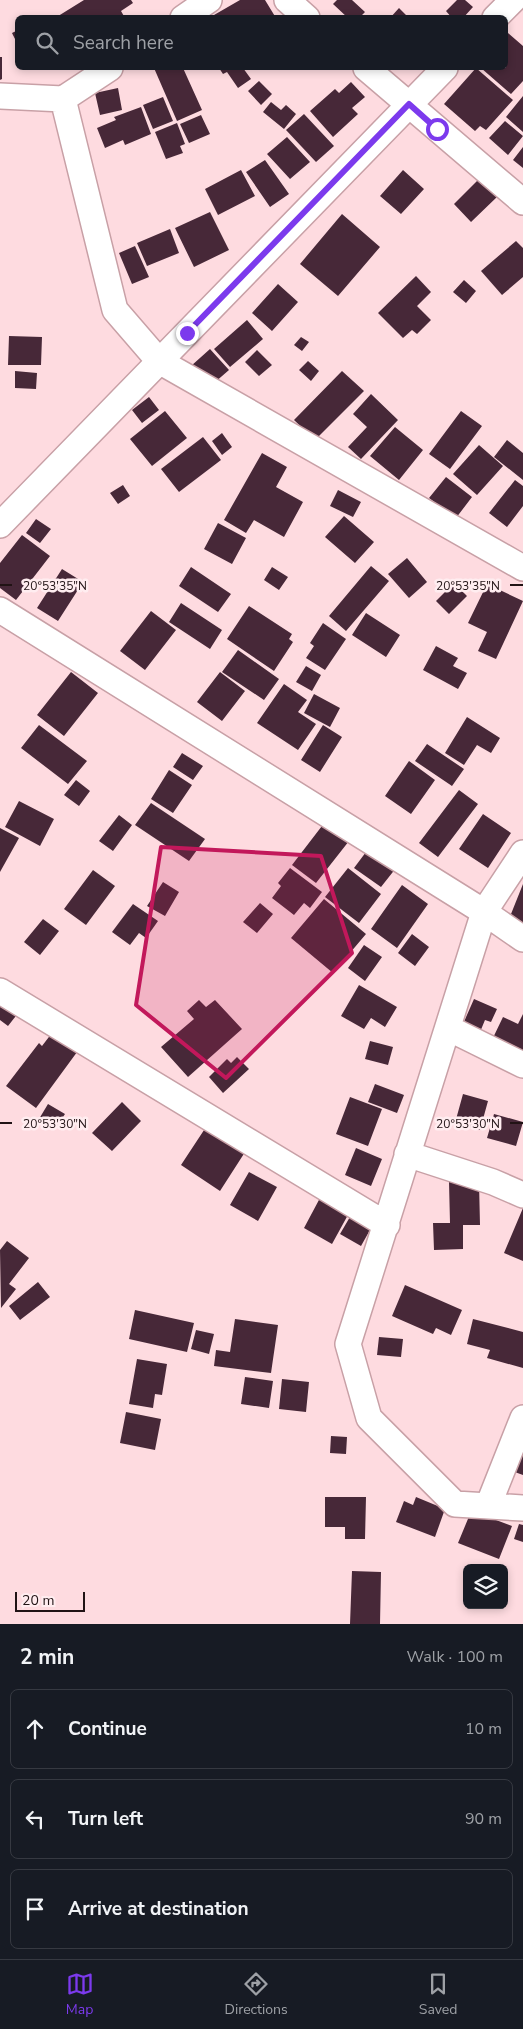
<!DOCTYPE html>
<html lang="en">
<head>
<meta charset="utf-8">
<style>
  :root { --surface:#171b24; --page:#242831; --text:#f1f3f6; --muted:#9ea1a6; --line:#363941; --accent:#7c3aed }
  body { margin:0; font-family:"Nunito Sans",sans-serif; background:var(--page); color:var(--text) }
  .controls { position:absolute; right:15px; bottom:15px; display:grid; overflow:hidden; border-radius:8px; box-shadow:0 2px 8px #0003 }
  .controls button { width:45px; height:45px; display:grid; place-items:center; padding:0; border:0; border-bottom:1px solid var(--line); background:var(--surface); color:var(--text); font:25px sans-serif }
  .scale { position:absolute; left:15px; bottom:12px; width:70px; box-sizing:border-box; padding-left:5px; border:2px solid #211315; border-top:0; font-size:14px; line-height:18px; white-space:nowrap; color:#211315; -webkit-text-stroke:4px #ffedf0; paint-order:stroke }
  .stop { position:absolute; width:15px; height:15px; margin:-11px; border:4px solid #7c3aed; border-radius:50%; background:#fff }
  .stop.end { background:#7c3aed; border-color:#fff; box-shadow:0 1px 5px #0008 }
  .list { margin:0; padding:0; list-style:none }
  h2 { display:flex; justify-content:space-between; align-items:center; height:65px; margin:0; padding:0 20px; font-size:21px }
  h2 small { font-size:16px; font-weight:400; color:var(--muted) }
  .list li { display:grid; grid-template-columns:32px 1fr auto; gap:15px; align-items:center; box-sizing:border-box; height:80px; margin:0 10px 10px; padding:0 10px; border:1px solid var(--line); border-radius:8px }
  .list b { display:block; font-size:19px; white-space:nowrap }
  .list em { font-size:16px; font-style:normal; color:var(--muted) }
  .icon { flex:none; width:28px; height:28px; fill:none; stroke:currentColor; stroke-width:2; stroke-linecap:round; stroke-linejoin:round }
  .map { position:relative; flex:none; width:523px; height:1624px; overflow:hidden }
  .search { position:absolute; background:var(--surface); box-shadow:0 2px 8px #0003; left:15px; right:15px; top:15px; height:55px; display:flex; align-items:center; gap:12px; box-sizing:border-box; padding:0 18px; border-radius:8px; color:var(--muted); font-size:19px }
  .sheet { height:335px; background:var(--surface) }
  nav { display:flex; justify-content:space-around; align-items:center; box-sizing:border-box; height:70px; border-top:1px solid var(--line); background:var(--surface); font-size:14px; color:var(--muted) }
  nav a { display:grid; justify-items:center; gap:2px }
  nav .on { color:var(--accent) }
  .map>svg:first-child { display:block }
  .building { fill:#472838 }
  .lines { fill:none; stroke-linecap:round; stroke-linejoin:round }
  .minor-casing { stroke:#c8a0a6; stroke-width:28 }
  .minor { stroke:#fff; stroke-width:25 }
  .route { stroke:#7c3aed; stroke-width:6 }
  .marked { fill:#c2185b; fill-opacity:0.2; stroke:#c2185b; stroke-width:4; stroke-linejoin:round }
  .ticks { fill:none; stroke:#211315; stroke-width:2 }
  .ticks-label { font-size:12px; text-anchor:middle; fill:#211315; stroke:#ffedf0; stroke-width:5; stroke-linejoin:round; paint-order:stroke }
</style>
</head>
<body>
<div class="map">
<svg width="523" height="1624" viewBox="0 0 523 1624">
  <rect width="100%" height="100%" fill="#fedbe0"/>
  <path class="building" d="M84 0H131L133 3 121 11 125 18H55Z
    M240 0H265L276 18H216L214 15Z
    M337 0H352L365 12 359 18H348L333 4Z
    M457 0H465L473 7 463 18H452L446 11Z
    M399 8 409 18H390Z
    M18 30V45L12 33Z
    M508 33 523 46V81L511 94 481 68H506V36Z
    M0 57H2V79L0 80Z
    M154 68H183L202 110 177 121Z
    M219 68H243L251 79 238 88 227 72 223 74Z
    M476 68 513 100 486 130 480 126 475 131 444 104Z
    M259 81 272 94 261 105 248 91Z
    M351 82 365 97 352 108 358 114 333 137 310 111 335 89 339 93Z
    M118 88 122 110 100 115 95 93Z
    M523 96V132L506 117Z
    M163 97 173 121 153 129 143 105Z
    M271 102 281 110 286 105 296 114 284 129 263 112Z
    M141 107 151 134 125 145 123 140 105 148 97 128 116 120 114 117Z
    M304 114 334 146 316 162 286 130Z
    M201 115 210 134 189 143 180 124Z
    M505 121 523 136 508 155 489 138Z
    M177 123 185 144 180 146 183 153 166 159 155 132Z
    M287 137 310 162 290 179 267 154Z
    M523 147V168L513 160Z
    M265 160 289 194 270 207 246 172Z
    M241 170 255 196 218 215 205 189Z
    M403 170 424 189 401 214 380 196Z
    M480 178 498 196 471 222 454 204Z
    M210 212 229 250 194 267 175 228Z
    M342 214 380 247 338 296 300 264Z
    M170 229 179 253 147 266 137 243Z
    M516 241 523 248V277L502 295 481 271Z
    M135 246 149 277 132 284 119 253Z
    M416 276 431 292 417 306 431 320 417 334 412 330 403 338 378 313Z
    M464 280 476 291 466 303 453 292Z
    M278 284 298 302 272 331 252 313Z
    M247 320 263 339 230 367 214 349Z
    M9 336 42 337 41 365H8Z
    M301 337 309 342 302 351 294 345Z
    M210 349 229 370 214 383 191 366Z
    M257 350 272 365 259 376 245 362Z
    M308 361 319 371 311 381 299 370Z
    M15 371 37 373 36 389 15 388Z
    M342 371 364 391 315 440 294 420Z
    M371 394 398 420 361 459 348 447 367 427 353 414Z
    M149 397 159 410 142 423 132 410Z
    M165 411 187 438 152 466 130 439Z
    M461 411 482 426 450 469 429 454Z
    M395 427 423 450 399 480 370 456Z
    M222 433 232 447 222 455 212 441Z
    M203 437 221 460 179 492 161 469Z
    M507 440 523 453V480L494 457Z
    M479 445 503 466 477 495 453 474Z
    M262 453 287 467 276 487 303 502 284 537 254 520 246 533 224 520Z
    M446 477 472 497 456 518 429 498Z
    M515 480 523 486V506L507 527 489 513Z
    M123 485 130 496 118 504 110 493Z
    M338 490 361 502 353 517 330 506Z
    M344 516 374 542 355 563 325 537Z
    M36 519 51 529 40 543 26 533Z
    M218 523 246 538 232 564 204 549Z
    M22 535 50 556 16 600 0 588V563Z
    M407 558 427 582 409 598 388 574Z
    M371 566 389 581 346 631 329 616Z
    M191 567 231 594 218 612 179 586Z
    M272 567 288 577 279 590 264 580Z
    M62 569 83 582 58 621 37 608Z
    M454 583 467 596 449 614 436 601Z
    M487 584 523 601 496 659 478 651 487 632 468 623Z
    M181 603 222 630 210 649 169 622Z
    M249 606 292 634 289 639 293 642 274 671 227 639Z
    M151 611 176 630 145 670 120 651Z
    M366 613 400 635 386 657 352 635Z
    M323 623 346 639 325 670 306 658 314 646 310 643Z
    M436 646 458 658 453 666 467 673 458 689 423 670Z
    M238 650 279 679 264 700 222 672Z
    M306 666 321 675 312 691 296 682Z
    M71 672 98 693 64 736 37 715Z
    M220 672 245 691 222 721 197 702Z
    M284 684 307 700 298 712 316 724 298 750 257 723Z
    M314 694 340 708 330 727 304 713Z
    M467 717 500 738 491 753 477 745 464 765 445 753Z
    M39 725 87 761 68 784 21 748Z
    M323 725 342 737 320 772 301 760Z
    M427 744 464 769 452 786 415 761Z
    M182 753 203 766 193 780 173 767Z
    M409 761 435 780 411 814 385 796Z
    M169 770 192 785 173 813 151 799Z
    M76 780 90 791 79 806 64 795Z
    M459 790 478 804 438 857 419 843Z
    M19 801 54 819 40 846 5 827Z
    M151 803 205 839 189 861 135 825Z
    M483 814 511 833 488 868 459 849Z
    M119 815 132 825 113 851 99 841Z
    M325 822 349 841 316 883 292 865Z
    M0 828 19 838 0 872Z
    M369 848 396 868 381 887 354 868Z
    M290 868 322 892 310 908 304 903 294 915 272 898 281 886 278 883Z
    M348 868 381 894 359 923 325 897Z
    M93 870 115 886 86 925 64 909Z
    M163 882 179 892 165 916 147 906Z
    M523 884V924L509 919Z
    M402 885 428 904 397 948 371 929Z
    M324 899 366 934 333 973 291 938Z
    M260 903 273 914 257 933 243 922Z
    M133 904 158 921 146 938 139 933 130 945 112 932Z
    M43 919 59 931 40 955 24 942Z
    M412 934 429 947 415 966 398 953Z
    M364 945 382 957 365 981 348 968Z
    M359 985 397 1007 385 1027 371 1018 364 1029 341 1016Z
    M0 997 19 1012 8 1026 0 1020Z
    M474 999 497 1009 491 1022 485 1020 480 1032 463 1024Z
    M199 1000 206 1007 215 1000 242 1029 188 1077 161 1047 194 1019 187 1011Z
    M523 1014V1057L491 1042 503 1017 518 1024Z
    M55 1029 80 1048 36 1108 6 1086 39 1043 42 1046Z
    M370 1041 393 1047 388 1065 365 1059Z
    M237 1057 249 1069 223 1093 209 1077 227 1059 231 1063Z
    M375 1084 404 1095 397 1113 368 1102Z
    M463 1094 488 1101 480 1130 455 1123Z
    M350 1097 382 1109 368 1146 336 1134Z
    M122 1102 141 1121 112 1151 92 1133Z
    M48 1104 65 1114 55 1129 39 1119Z
    M494 1114 523 1122 516 1146 487 1138Z
    M208 1124 247 1149 220 1191 181 1165Z
    M356 1148 382 1159 371 1186 345 1175Z
    M249 1172 277 1187 258 1221 230 1205Z
    M449 1182H479L480 1225H463V1249L434 1250 433 1223H450Z
    M320 1198 349 1213 332 1244 304 1228Z
    M523 1208V1261L504 1253Z
    M354 1210 375 1221 361 1246 340 1234Z
    M7 1241 29 1258 9 1284 16 1289 1 1308 0 1250Z
    M38 1282 50 1297 20 1320 9 1306Z
    M405 1285 462 1310 451 1335 436 1328 433 1334 392 1316Z
    M135 1310 194 1323 187 1352 129 1339Z
    M235 1319 278 1325 271 1373 214 1366 216 1350 230 1352Z
    M473 1319 523 1332V1368L487 1358 490 1350 467 1344Z
    M196 1330 214 1334 209 1354 191 1349Z
    M379 1337 403 1339 401 1357 377 1355Z
    M137 1359 167 1364 162 1395 155 1394 153 1408 129 1404Z
    M245 1377 273 1381 269 1408 241 1404Z
    M282 1379 309 1382 306 1412 279 1409Z
    M126 1412 161 1419 155 1450 120 1443Z
    M331 1436 347 1437 346 1454 330 1453Z
    M523 1442V1475L512 1471Z
    M325 1497H366L365 1539H345V1527H325Z
    M416 1497 445 1509 435 1537 396 1522 404 1501 413 1505Z
    M470 1514H480L512 1526 499 1559 458 1543Z
    M519 1524 523 1525V1542L514 1539Z
    M352 1571 381 1572 380 1624H350Z"/>
  <g class="lines">
    <defs>
      <path id="minor" d="M287 0 307 18
        M183 18 209 0
        M495 18 513 0
        M366 68 523 202
        M0 96 63 99 110 68
        M63 99 115 310 159 361 523 568
        M0 525 445 68
        M0 610 484 912 523 939
        M523 853 484 912 348 1344 369 1418 455 1504 523 1508
        M0 991 387 1225
        M448 1028 523 1065
        M407 1154 493 1182 523 1195
        M488 1506 523 1418"/>
    </defs>
    <use href="#minor" class="minor-casing"/>
    <use href="#minor" class="minor"/>
  </g>
  <g class="lines">
    <path class="route" d="M187 333 409 104 437 129"/>
  </g>
  <path class="marked" d="M161 847 321 856 352 953 226 1078 136 1005Z"/>
  <path class="ticks" d="M0 585H12M510 585H523M0 1123H12M510 1123H523"/>
  <g class="ticks-label">
    <text x="55" y="590">20°53'35"N</text>
    <text x="468" y="590">20°53'35"N</text>
    <text x="55" y="1128">20°53'30"N</text>
    <text x="468" y="1128">20°53'30"N</text>
  </g>
</svg>
<div class="controls">
<button><svg class="icon" aria-label="layers" viewBox="0 0 24 24"><path d="M12 4l9 5-9 5-9-5zM3 14l9 5 9-5"/></svg></button>
</div>
<div class="scale">20 m</div>
<div class="stop" style="left:437px;top:129px"></div>
<div class="stop end" style="left:187px;top:333px"></div>
<div class="search"><svg class="icon" aria-label="search" viewBox="0 0 24 24"><circle cx="10" cy="10" r="6"/><path d="M15 15l6 6"/></svg>Search here</div>
</div>
<section class="sheet">
<h2>2 min<small>Walk · 100 m</small></h2>
<ul class="list">
<li><svg class="icon" aria-label="ahead" viewBox="0 0 24 24"><path d="M12 20V5M6 11l6-6 6 6"/></svg><div><b>Continue</b></div><em>10 m</em></li>
<li><svg class="icon" aria-label="left" viewBox="0 0 24 24"><path d="M17 20v-9H6M10 6l-5 5 5 5"/></svg><div><b>Turn left</b></div><em>90 m</em></li>
<li><svg class="icon" aria-label="arrive" viewBox="0 0 24 24"><path d="M6 21V4h12l-3 4 3 4H6"/></svg><div><b>Arrive at destination</b></div></li>
</ul>
</section>
<nav>
<a class="on"><svg class="icon" aria-label="map" viewBox="0 0 24 24"><path d="M3 6l6-2 6 2 6-2v14l-6 2-6-2-6 2zM9 4v14M15 6v14"/></svg>Map</a>
<a><svg class="icon" aria-label="directions" viewBox="0 0 24 24"><path d="M12 3l9 9-9 9-9-9zM9 14v-3h6M13 9l2 2-2 2"/></svg>Directions</a>
<a><svg class="icon" aria-label="saved" viewBox="0 0 24 24"><path d="M7 4h10v16l-5-4-5 4z"/></svg>Saved</a>
</nav>
</body>
</html>
